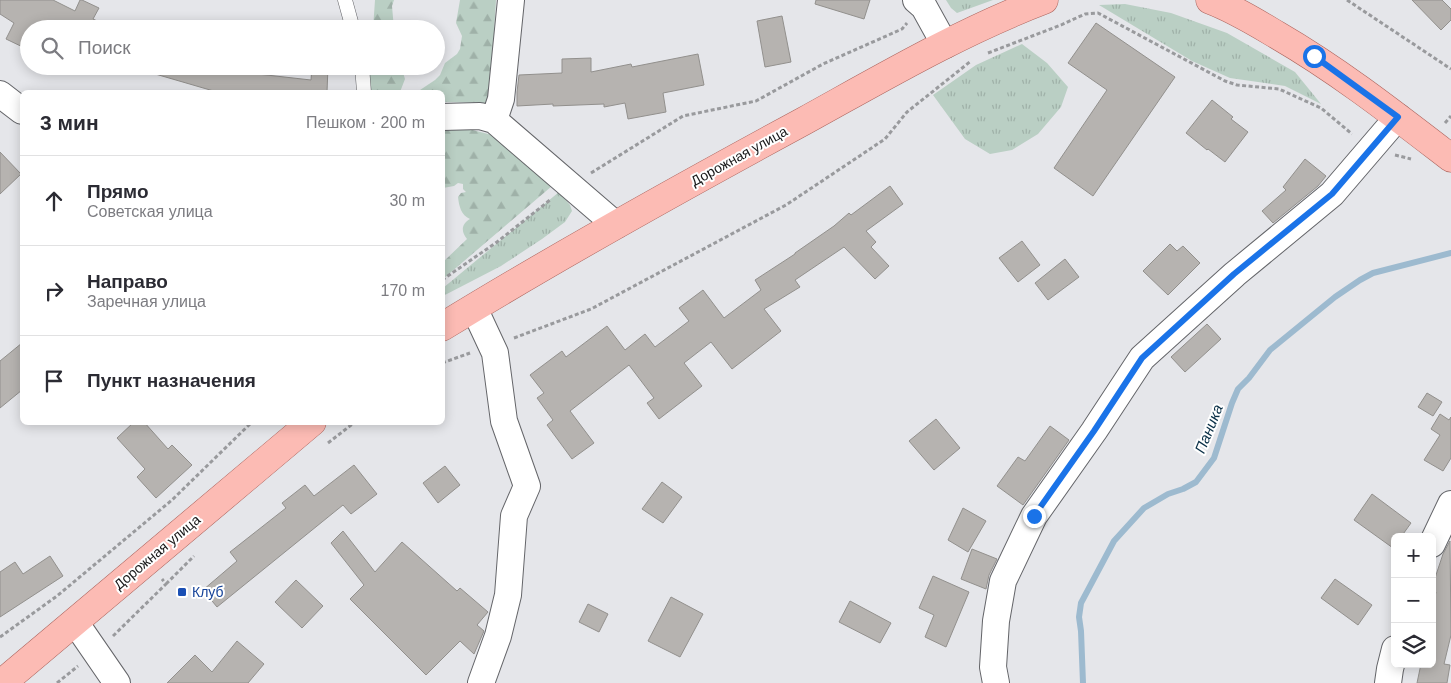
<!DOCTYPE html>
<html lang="ru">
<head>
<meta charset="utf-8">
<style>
  :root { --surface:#fff; --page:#f2f2f3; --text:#2b2b33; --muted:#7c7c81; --line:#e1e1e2 }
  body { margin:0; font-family:Arial,sans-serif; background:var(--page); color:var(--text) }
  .controls { position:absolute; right:15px; bottom:15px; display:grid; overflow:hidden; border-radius:8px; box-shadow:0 2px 12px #0003 }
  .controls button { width:45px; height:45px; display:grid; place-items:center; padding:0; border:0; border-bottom:1px solid var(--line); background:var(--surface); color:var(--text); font:25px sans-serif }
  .stop { position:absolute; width:15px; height:15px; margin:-11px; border:4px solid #1a73e8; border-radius:50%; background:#fff }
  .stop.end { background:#1a73e8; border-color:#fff; box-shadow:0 1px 5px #0008 }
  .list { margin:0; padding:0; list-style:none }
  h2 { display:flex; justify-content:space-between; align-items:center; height:65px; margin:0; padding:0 20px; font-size:21px }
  h2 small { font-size:16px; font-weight:400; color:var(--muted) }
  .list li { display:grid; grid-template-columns:32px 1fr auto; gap:15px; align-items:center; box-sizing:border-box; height:90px; padding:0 20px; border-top:1px solid var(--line) }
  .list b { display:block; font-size:19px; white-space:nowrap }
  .list p { margin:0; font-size:16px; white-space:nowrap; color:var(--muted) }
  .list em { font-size:16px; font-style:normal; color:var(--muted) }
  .icon { flex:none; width:28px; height:28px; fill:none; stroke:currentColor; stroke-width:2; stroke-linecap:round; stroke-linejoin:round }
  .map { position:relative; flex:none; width:1451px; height:683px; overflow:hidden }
  .search { position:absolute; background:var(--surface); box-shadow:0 2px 12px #0003; left:20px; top:20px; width:425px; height:55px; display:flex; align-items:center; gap:12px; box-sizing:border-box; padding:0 18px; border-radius:28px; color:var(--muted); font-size:19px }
  .panel { position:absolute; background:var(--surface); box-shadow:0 2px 12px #0003; left:20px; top:90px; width:425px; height:335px; border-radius:8px }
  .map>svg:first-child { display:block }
  .grass { fill:url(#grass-tufts) }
  .forest { fill:url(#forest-firs) }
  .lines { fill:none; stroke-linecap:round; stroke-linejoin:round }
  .stream { stroke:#9dbacf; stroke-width:6 }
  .building { fill:#b6b3b0; stroke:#92908d }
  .service-casing { stroke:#646569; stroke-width:15 }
  .minor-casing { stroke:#646569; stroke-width:28 }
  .primary-casing { stroke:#ab645d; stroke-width:29 }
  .path { stroke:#999a9d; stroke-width:3; stroke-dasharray:4 2.5; stroke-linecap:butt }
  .service { stroke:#fff; stroke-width:14 }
  .minor { stroke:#fff; stroke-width:26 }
  .primary { stroke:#fcbbb4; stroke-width:28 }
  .route { stroke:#1a73e8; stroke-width:6 }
  .transit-dot { fill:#1a4fb4; stroke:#fff; stroke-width:2 }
  .labels { text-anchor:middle; stroke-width:4; stroke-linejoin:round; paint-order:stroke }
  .street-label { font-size:14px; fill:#171718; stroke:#fff }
  .transit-label { font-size:14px; fill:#164399; stroke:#fff; text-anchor:start }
  .water-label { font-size:15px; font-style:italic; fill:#092f46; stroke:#fff }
</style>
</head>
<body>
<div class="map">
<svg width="1451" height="683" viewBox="0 0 1451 683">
  <defs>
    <pattern id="grass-tufts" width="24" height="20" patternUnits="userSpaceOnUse" patternTransform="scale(1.25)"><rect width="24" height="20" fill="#bacfc4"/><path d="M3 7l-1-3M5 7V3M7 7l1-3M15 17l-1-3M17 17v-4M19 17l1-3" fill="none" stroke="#9fb1a8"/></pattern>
    <pattern id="forest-firs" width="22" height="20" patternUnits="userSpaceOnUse" patternTransform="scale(1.25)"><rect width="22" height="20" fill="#bacfc4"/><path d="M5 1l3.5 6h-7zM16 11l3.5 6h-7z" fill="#9fb1a8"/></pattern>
  </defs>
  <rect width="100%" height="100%" fill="#e5e6ea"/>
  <path class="grass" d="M946 0H993L957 13 951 8Z
    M1125 4 1171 13 1227 33 1295 72 1321 104 1285 86 1230 78 1192 61 1099 5Z
    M1022 44 1047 63 1068 87 1061 107 1038 134 1012 150 990 154 965 139 933 95 976 65Z
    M559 192 570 205 572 211 565 222 542 239 501 266 443 296V288Z"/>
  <path class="forest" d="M375 0H394L392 6 394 29H373Z
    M460 0H496L490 99 485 103 443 102 442 92H417L435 80 440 75 445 63 457 54 460 49 462 36 456 23Z
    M370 66H401L405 79 400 92H369Z
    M461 127 492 135 552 186 443 279 442 263 467 239C461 232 461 224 470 219 461 215 459 206 458 197L461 193 466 192 463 189V184L458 183 454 186 443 188V130Z"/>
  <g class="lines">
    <path class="stream" d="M1083 683 1081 631 1079 617 1081 603 1114 541 1144 508 1168 494 1183 489 1196 482 1214 458 1232 403 1238 389 1249 378 1270 350 1335 297 1360 280 1373 273 1451 253"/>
  </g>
  <path class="building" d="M0 0H53L75 11 80 0H82L99 8 93 19 114 29H29V50L6 39 14 23 0 14Z
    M816 0H870L864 19 815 4Z
    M1412 0H1442L1451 9V20L1441 30Z
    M782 16 791 62 765 67 757 21Z
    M1096 23 1175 77 1093 196 1054 168 1107 90 1068 63Z
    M698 54 704 85 663 93 666 112 628 119 625 103 604 107V104L553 106V104L517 106V92L519 75 562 73V59L591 58V72L631 64 632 67Z
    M146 66H214L213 69 311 80 312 66H328L327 92H217L145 71Z
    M1212 100 1233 117 1231 119 1248 132 1225 162 1208 149 1207 150 1186 133Z
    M0 152 21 174 0 194Z
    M1305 159 1326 176 1318 186 1273 223 1262 211 1286 190 1283 187Z
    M890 186 903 204 866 231 876 242 871 247 889 266 875 279 844 247 795 280 800 287 764 309 781 331 732 369 711 342 684 363 702 386 659 419 647 403 654 398 629 365 570 411 594 443 572 459 547 425 553 420 537 398 544 393 530 375 562 351 566 357 607 326 625 350 645 334 655 347 689 321 679 308 703 290 724 318 761 290 755 280 795 254V253L834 226 849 213 851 215Z
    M1022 241 1040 265 1018 282 999 258Z
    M1170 244 1177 251 1183 246 1200 263 1168 295 1143 271Z
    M1065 259 1079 277 1048 300 1035 283Z
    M1207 324 1221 339 1185 372 1171 357Z
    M22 343V390L0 408V361Z
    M1427 393 1442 402 1433 416 1418 407Z
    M1440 414 1449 420 1451 417V458L1443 471 1424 460 1440 435 1431 429Z
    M936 419 960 448 934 470 909 441Z
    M134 422H144L168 449 172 445 192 465 156 498 137 477 145 469 117 438Z
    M1050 426 1069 440 1023 505 997 486 1018 457 1025 461Z
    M354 465 377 494 351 514 343 505 217 607 203 590 237 561 230 552 286 508 282 503 305 485 314 496Z
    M445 466 460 485 438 503 423 483Z
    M662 482 682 497 663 523 642 509Z
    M1372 494 1411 523 1401 537H1395V545L1393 548 1354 520Z
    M963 508 986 521 968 552 948 540Z
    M343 531 375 572 402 542 457 591 460 588 488 612 477 625 484 631 474 654 460 641 426 675 350 599 364 585 331 543Z
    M1450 541 1451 635 1444 664 1450 665 1447 683H1417L1421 664H1432V609L1436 592 1432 590V587L1443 554Z
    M972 549 997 559 989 575 986 589 961 579Z
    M50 556 63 576 0 617V572L15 562 23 574Z
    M933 576 969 592 946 647 925 637 934 615 919 608Z
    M1335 579 1372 605 1358 625 1321 598Z
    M296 580 323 606 302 628 275 602Z
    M671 597 703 614 680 657 648 641Z
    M850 601 891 623 880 643 839 622Z
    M588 604 608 614 599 632 579 622Z
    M237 641 264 664 248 683H167L195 655 212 672Z"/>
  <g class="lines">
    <defs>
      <path id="service" d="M345 0 353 29
        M362 66 364 92"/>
      <path id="minor" d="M916 0 924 7 945 45
        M0 94 22 111
        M442 117 480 116 494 120 616 225
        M494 120 501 99 511 0
        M474 308 495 353 504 421 527 486 514 516 508 595 498 636 481 683
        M1432 544 1451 504
        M75 622 117 683
        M996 683 993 667 996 621 1003 581 1034 516 1094 431 1142 358 1235 274 1332 194 1398 117
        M1388 683 1390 669 1395 649"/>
      <path id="primary" d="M1210 0C1234 9 1255 22 1277 35 1339 71 1395 115 1451 158
        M442 327C561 254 682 187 804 121 882 78 960 32 1044 0
        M2 683 312 422"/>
    </defs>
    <use href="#service" class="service-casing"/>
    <use href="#minor" class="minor-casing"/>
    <use href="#primary" class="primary-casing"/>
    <path class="path" d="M1347 0 1451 69
      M988 53 1061 25 1085 14 1098 13 1225 81 1237 85 1279 89 1321 108 1352 134
      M1445 123 1451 116
      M1395 155 1411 159
      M591 173 683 116 756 101 823 64 902 29 907 23
      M442 280 497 242 550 200
      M514 338 591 309 786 205 885 139 907 112 971 61
      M442 363 470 353
      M328 443 355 422
      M166 584 194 556
      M113 636 166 584 162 579
      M0 637 57 596 172 500 252 422
      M57 683 78 666"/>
    <use href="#service" class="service"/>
    <use href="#minor" class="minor"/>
    <use href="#primary" class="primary"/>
  </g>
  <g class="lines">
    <path class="route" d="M1034 516 1094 431 1142 358 1234 274 1332 194 1398 117 1314 56"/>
  </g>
  <rect class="transit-dot" x="177" y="587" width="10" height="10" rx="2.5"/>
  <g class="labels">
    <g class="street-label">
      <text transform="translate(739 156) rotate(-29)" y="5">Дорожная улица</text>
      <text transform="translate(157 552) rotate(-40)" y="5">Дорожная улица</text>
    </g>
    <g class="transit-label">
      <text x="192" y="597">Клуб</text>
    </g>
    <g class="water-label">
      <text transform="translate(1209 429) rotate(-68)" y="5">Паника</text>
    </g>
  </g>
</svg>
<div class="controls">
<button>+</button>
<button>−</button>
<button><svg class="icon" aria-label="layers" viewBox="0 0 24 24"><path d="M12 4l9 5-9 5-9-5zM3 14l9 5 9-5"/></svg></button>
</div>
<div class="stop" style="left:1314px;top:56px"></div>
<div class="stop end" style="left:1034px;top:516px"></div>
<div class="search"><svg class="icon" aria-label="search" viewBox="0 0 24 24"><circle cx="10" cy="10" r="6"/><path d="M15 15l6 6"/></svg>Поиск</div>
<section class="panel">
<h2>3 мин<small>Пешком · 200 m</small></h2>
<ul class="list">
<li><svg class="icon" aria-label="ahead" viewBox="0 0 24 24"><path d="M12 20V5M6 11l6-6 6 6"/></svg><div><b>Прямо</b><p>Советская улица</p></div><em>30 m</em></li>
<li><svg class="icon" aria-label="right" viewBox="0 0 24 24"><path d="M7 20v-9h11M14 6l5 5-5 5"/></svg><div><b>Направо</b><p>Заречная улица</p></div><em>170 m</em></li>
<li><svg class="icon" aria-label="arrive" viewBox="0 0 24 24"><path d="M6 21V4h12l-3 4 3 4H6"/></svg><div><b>Пункт назначения</b></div></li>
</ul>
</section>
</div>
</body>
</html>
